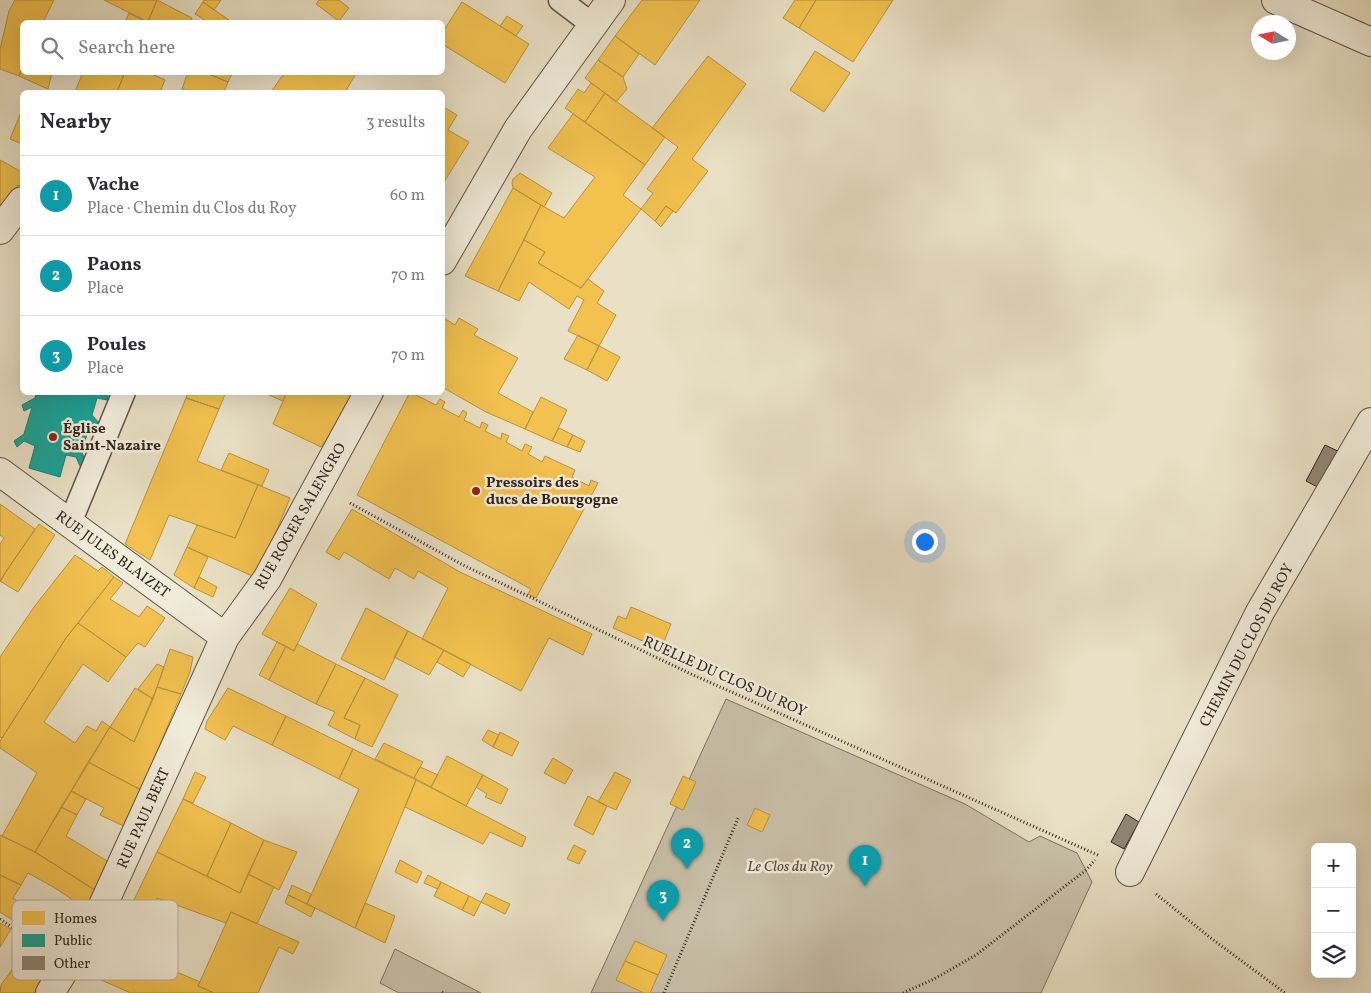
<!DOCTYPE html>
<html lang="en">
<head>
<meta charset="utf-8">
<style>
  :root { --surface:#fff; --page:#f7f7f7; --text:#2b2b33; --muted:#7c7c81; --line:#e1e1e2; --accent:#2563eb }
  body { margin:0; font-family:Vollkorn,serif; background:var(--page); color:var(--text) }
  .controls { position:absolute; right:15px; bottom:15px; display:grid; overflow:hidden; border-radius:8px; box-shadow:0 5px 20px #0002 }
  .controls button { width:45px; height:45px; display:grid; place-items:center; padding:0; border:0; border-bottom:1px solid var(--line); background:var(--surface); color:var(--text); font:25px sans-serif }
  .compass { position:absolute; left:1251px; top:15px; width:45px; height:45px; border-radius:50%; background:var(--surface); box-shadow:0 5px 20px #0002; rotate:280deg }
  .you { position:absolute; left:924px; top:541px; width:18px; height:18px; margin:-12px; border:4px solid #fff; border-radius:50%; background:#1a73e8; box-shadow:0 0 0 8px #1a73e833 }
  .badge { display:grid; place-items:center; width:32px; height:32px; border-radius:50%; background:var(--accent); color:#fff; font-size:16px; font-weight:700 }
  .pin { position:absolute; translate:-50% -41px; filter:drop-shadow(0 1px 2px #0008) }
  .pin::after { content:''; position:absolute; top:26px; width:18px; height:15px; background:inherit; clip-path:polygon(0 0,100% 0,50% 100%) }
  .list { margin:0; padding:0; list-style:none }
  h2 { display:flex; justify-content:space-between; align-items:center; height:65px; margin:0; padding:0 20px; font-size:21px }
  h2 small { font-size:16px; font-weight:400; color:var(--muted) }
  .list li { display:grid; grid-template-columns:32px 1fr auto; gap:15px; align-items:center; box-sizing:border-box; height:80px; padding:0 20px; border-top:1px solid var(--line) }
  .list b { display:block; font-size:19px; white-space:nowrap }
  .list p { margin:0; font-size:16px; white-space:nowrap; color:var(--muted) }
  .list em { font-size:16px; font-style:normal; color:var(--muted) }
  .icon { flex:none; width:28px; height:28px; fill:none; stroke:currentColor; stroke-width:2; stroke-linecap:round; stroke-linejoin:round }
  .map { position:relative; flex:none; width:1371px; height:993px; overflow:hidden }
  .search { position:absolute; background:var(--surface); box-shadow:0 5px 20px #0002; left:20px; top:20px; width:425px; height:55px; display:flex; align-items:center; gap:12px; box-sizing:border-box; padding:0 18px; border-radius:8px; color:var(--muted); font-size:19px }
  .panel { position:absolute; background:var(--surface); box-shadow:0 5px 20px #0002; left:20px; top:90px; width:425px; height:305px; border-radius:8px }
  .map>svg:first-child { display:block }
  .green { fill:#c9c0a9; stroke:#7c7264 }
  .homes { fill:#f2c14e; stroke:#b89240 }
  .public { fill:#17a398; stroke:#1e7d73 }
  .building { fill:#908675; stroke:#2f241e }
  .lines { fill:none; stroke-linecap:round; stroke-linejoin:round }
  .lane-casing { stroke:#5e5348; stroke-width:25 }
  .street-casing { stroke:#5e5348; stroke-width:30 }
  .path { stroke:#2f241e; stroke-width:3; stroke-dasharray:1 2.5; stroke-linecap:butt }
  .lane { stroke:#f1ebd9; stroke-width:22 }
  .street { stroke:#f1ebd9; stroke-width:28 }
  .poi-dot { fill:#8f2418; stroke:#f1ebd9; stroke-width:2 }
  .labels { text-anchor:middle; stroke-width:5; stroke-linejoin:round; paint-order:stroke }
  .poi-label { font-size:15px; font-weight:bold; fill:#2f241e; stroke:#f1ebd9; text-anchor:start }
  .street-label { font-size:15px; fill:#2f241e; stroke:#f1ebd9 }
  .park-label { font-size:15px; font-style:italic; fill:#564b41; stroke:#f1ebd9 }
  .key { fill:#f1ebd9; stroke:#b7afa1; stroke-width:1 }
  .key-label { font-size:14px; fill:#2f241e }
</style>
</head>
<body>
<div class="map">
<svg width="1371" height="993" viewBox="0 0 1371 993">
  <rect width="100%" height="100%" fill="#e9e0c5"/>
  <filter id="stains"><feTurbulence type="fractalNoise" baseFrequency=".004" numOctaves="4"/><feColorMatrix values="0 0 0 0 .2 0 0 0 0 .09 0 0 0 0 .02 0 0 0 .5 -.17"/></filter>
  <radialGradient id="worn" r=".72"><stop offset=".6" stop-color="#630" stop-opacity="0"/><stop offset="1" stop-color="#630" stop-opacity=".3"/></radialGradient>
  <path class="green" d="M726 699 965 804 1029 842 1040 836 1077 853 1092 882 1041 993H591Z
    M395 949 481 993H399L380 983Z"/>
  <path class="homes" d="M15 0H54L43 22H22V67L19 76 0 69V49L9 11Z
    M104 0H157L148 22Z
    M157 0 192 18 190 22H148Z
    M204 0H221L214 10 203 2Z
    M319 0H339L349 8 339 21 316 4Z
    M642 0H700L655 65 615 36Z
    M795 0H816L799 28 783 18Z
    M816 0H893L853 62 799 28Z
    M203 2 229 20 228 22H208L195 14Z
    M462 2 529 44 505 83 442 44V33Z
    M129 13 146 22H125Z
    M507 16 523 26 516 36 500 26Z
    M615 36 639 54 623 77 598 60Z
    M815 51 850 73 824 112 790 90Z
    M708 56 746 84 692 159 708 171 676 213 666 206 655 221 641 209 653 193 647 189 678 147 652 128Z
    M598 60 623 77 627 89 616 102 585 78Z
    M22 67V72H52L48 89 19 76Z
    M83 72H125L117 92H75Z
    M125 72H147L165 80 160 92H117Z
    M188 72H204L228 82 224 92H189L182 89Z
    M204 72H233L228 82Z
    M285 72H357L345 92H271Z
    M591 83 605 93 585 122 565 108 578 89 584 93Z
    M605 93 665 137 645 165 585 122Z
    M442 106 457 115 448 130 469 142 444 182 442 181Z
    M22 110V144L10 139Z
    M573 114 645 165 623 195 641 209 581 288 538 263 545 252 524 240 541 205 564 218 595 177 548 148Z
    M0 160 22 172V187L18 185 0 217Z
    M520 173 552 193 544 207 513 188 512 183 513 179Z
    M513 188 541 205 498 291 465 276Z
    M666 206 673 211 661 227 655 221Z
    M524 240 545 252 538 263 581 288 588 279 604 291 597 303 616 315 599 346 568 331 584 300 577 296 569 309 529 282 519 301 498 291Z
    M442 317 455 325 459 318 478 329 474 335 518 358 498 393 533 412 525 429 486 412 442 387Z
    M578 335 599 346 587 370 564 359Z
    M599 346 620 357 607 381 587 370Z
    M188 392H226L219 409 186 398Z
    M262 392H287L283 401Z
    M287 392H354L341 418 321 447 273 424Z
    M410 392 436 405 440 399 445 402 442 408 459 417 463 410 467 413 464 420 480 428 482 422 488 425 485 431 501 439 502 433 509 436 506 442 522 451 525 444 532 447 528 454 542 462 545 456 575 470 572 477 589 486 591 480 598 483 536 598 528 594 531 589 357 495Z
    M541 397 567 410 552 441 525 429Z
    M186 398 219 409 197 461 258 485 235 538 169 515 150 560 125 544Z
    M559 428 573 435 567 447 552 441Z
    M573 435 585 441 580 452 567 447Z
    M229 453 269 470 262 486 221 470Z
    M258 485 290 498 257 578 187 547 197 525 235 538Z
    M0 504 35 529 7 570 0 582V544L4 538 0 535Z
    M352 509 460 572 592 634 583 655 549 638 521 691 422 639 448 588 418 571 414 579 395 568 389 579 344 552 339 560 326 552Z
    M39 524 55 535 18 592 0 581 7 570Z
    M187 547 208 557 194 588 174 575Z
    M75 555 98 571 102 567 114 577 66 638 2 738 0 737V657L34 607Z
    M114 577 123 583 110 599 139 617 147 606 165 618 145 647 138 643 126 657 78 623Z
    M199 577 217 587 213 597 194 588Z
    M290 588 317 604 294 651 262 634Z
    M631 607 671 624 661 649 613 628 618 616 626 619Z
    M366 608 408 631 384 680 341 659Z
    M78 623 126 657 108 682 83 664 44 722 75 743 87 726 96 731 102 721 110 727 35 852 2 836 37 773 0 748V741L66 638Z
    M408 631 444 650 429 675 394 657Z
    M277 642 286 646 269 680 259 675Z
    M297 644 336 664 316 704 269 680 286 646 294 651Z
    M170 649 193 657 190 672 181 694 157 687Z
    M444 650 471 664 463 677 437 662Z
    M157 664 164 667 153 699 138 689Z
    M336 664 365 678 344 718 360 725 355 739 328 725 335 712 316 704Z
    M365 678 398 695 372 747 355 739 360 725 344 718Z
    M157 687 181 694 141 790 88 762 110 727 134 742Z
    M135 688 153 699 134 742 110 727Z
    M228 688 286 716 272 745 233 726 225 740 205 729 207 721Z
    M286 716 353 749 339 779 272 745Z
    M488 730 499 735 493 747 482 740Z
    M500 732 519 742 512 756 493 747Z
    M384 743 423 762 414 778 375 759Z
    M353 749 416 780 355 928 307 904 359 789 339 779Z
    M447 756 483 775 466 806 431 787Z
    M553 758 573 770 565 784 544 773Z
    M88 762 141 790 126 827 100 815 104 808 71 791Z
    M420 767 438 775 431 787 414 778Z
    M195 772 206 777 193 803 183 799Z
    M615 772 631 780 616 810 598 802Z
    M483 775 508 789 501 804 485 797 487 794 476 787Z
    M683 776 696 782 683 810 670 804Z
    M416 780 526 837 522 847 490 832 483 844 405 807Z
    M71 791 86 799 77 815 61 807Z
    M588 796 607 806 593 835 574 825Z
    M183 799 231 823 207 876 157 852Z
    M61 807 77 815 66 836 112 864 98 892 35 852Z
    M755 808 770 815 762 832 747 825Z
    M231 823 264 840 240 893 207 876Z
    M0 835 35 852 98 892 89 911 55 888 28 873 21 885 0 875Z
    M264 840 297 852 279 890 248 874Z
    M574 845 586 851 579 864 567 859Z
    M157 852 240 893 248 874 274 887 257 924 231 912 226 923 157 898 153 907 134 900Z
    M400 860 422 872 417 883 395 872Z
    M0 875 21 885 13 898 33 912 55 922 75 940 66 954 0 912Z
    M428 875 441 882 438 889 424 883Z
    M441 882 469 896 462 910 434 896Z
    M292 885 311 894 307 904 288 895Z
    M486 893 510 904 505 914 481 902Z
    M288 895 315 908 311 917 285 903Z
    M469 896 481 902 474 916 462 910Z
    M365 903 395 916 385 943 355 928Z
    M231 912 299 942 293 954 279 947 258 993H214L198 986Z
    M0 923 11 929 0 947Z
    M635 941 667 955 658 975 625 961Z
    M114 945 200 982 198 986 214 993H131L94 977Z
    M25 952 50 971 35 993H0L1 985Z
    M625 961 658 975 650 993H644L616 980Z"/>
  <path class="public" d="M37 392H109L107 400 97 398 92 415 100 424 94 428 90 423 82 452 86 464 80 466 76 457 66 455 60 477 29 468 35 446 24 441 17 447 14 441 24 434 32 407 24 411 22 405 35 398Z"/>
  <path class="building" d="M1325 445 1346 455 1327 492 1306 481Z
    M1126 814 1139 822 1124 849 1111 842Z"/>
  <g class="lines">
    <defs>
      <path id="lane" d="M560 0 593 25
        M70 523 124 392"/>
      <path id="street" d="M1276 0 1371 42
        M0 230 22 201
        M442 261 518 129 611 0
        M0 472 225 637
        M1130 872 1260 612 1371 422
        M50 993 99 914 225 637 267 579 369 392"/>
    </defs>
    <use href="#lane" class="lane-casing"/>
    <use href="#street" class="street-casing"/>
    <path class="path" d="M350 503 463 565 691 674 1100 856
      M1156 894 1212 939 1285 993
      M0 919 38 945
      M442 992 444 993
      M664 993 739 816
      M903 993 934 979 976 955 1086 870 1095 860"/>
    <use href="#lane" class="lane"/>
    <use href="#street" class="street"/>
  </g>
  <g class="poi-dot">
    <circle cx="53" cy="437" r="5"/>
    <circle cx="476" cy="491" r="5"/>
  </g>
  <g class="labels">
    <g class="poi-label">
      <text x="63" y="433">Église<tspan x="63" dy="17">Saint-Nazaire</tspan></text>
      <text x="486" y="487">Pressoirs des<tspan x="486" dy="17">ducs de Bourgogne</tspan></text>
    </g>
    <g class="street-label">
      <text transform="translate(300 516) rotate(-60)" y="5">RUE ROGER SALENGRO</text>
      <text transform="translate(113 554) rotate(36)" y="5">RUE JULES BLAIZET</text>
      <text transform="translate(1246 645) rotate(-62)" y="5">CHEMIN DU CLOS DU ROY</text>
      <text transform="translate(725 676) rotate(24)" y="5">RUELLE DU CLOS DU ROY</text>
      <text transform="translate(143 818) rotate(-66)" y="5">RUE PAUL BERT</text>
    </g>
    <g class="park-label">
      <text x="790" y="871">Le Clos du Roy</text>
    </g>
  </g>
  <rect x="12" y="900" width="166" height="80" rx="8" class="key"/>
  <rect x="22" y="911" width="23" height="14" fill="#f2c14e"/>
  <rect x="22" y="934" width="23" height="13" fill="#17a398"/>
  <rect x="22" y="956" width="23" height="14" fill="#908675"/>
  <g class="key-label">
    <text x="54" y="923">Homes</text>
    <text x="54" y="945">Public</text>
    <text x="54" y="968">Other</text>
  </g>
  <rect width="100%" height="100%" filter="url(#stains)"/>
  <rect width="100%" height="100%" fill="url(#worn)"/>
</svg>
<div class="controls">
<button>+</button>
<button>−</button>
<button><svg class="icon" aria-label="layers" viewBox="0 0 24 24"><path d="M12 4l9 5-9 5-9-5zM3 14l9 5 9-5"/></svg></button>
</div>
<svg class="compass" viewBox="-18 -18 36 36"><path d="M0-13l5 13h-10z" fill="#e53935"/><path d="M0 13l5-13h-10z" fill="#7c7c81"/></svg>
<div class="you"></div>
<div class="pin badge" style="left:865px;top:886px;background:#0f9aa8">1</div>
<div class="pin badge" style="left:687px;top:869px;background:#0f9aa8">2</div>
<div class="pin badge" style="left:663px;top:921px;background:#0f9aa8">3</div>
<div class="search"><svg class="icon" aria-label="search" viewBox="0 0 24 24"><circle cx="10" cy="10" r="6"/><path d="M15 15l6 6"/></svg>Search here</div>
<section class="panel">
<h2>Nearby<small>3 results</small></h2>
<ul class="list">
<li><span class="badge" style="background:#0f9aa8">1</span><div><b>Vache</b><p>Place · Chemin du Clos du Roy</p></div><em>60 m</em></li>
<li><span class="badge" style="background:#0f9aa8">2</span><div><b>Paons</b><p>Place</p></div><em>70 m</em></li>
<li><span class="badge" style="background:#0f9aa8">3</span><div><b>Poules</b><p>Place</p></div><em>70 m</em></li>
</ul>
</section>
</div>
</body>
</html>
